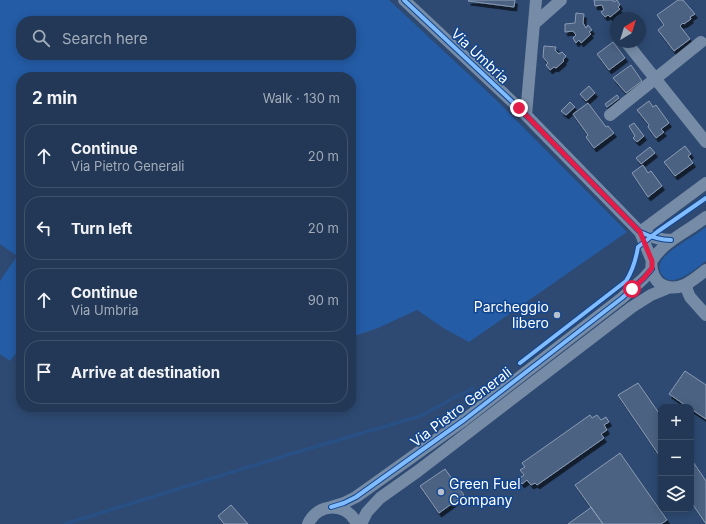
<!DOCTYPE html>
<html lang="en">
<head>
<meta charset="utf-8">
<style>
  :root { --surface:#223856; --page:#2a3f5c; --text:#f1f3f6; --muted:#a2acb9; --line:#3f526c }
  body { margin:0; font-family:Inter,sans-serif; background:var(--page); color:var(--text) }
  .controls { position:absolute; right:12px; bottom:12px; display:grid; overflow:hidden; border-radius:8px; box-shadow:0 2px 10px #0003 }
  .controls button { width:36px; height:36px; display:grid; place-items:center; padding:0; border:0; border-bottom:1px solid var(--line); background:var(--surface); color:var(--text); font:20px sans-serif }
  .compass { position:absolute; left:610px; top:12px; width:36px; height:36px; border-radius:50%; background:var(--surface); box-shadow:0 2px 10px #0003; rotate:38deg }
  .stop { position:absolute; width:12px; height:12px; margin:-9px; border:3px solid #e11d48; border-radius:50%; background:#fff }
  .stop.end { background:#e11d48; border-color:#fff; box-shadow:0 1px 4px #0008 }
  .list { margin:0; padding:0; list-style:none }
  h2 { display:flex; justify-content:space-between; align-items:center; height:52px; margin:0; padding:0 16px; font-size:17px }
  h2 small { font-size:13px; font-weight:400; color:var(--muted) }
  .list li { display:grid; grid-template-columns:26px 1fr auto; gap:12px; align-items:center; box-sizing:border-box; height:64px; margin:0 8px 8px; padding:0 8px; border:1px solid var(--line); border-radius:16px }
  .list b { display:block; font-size:15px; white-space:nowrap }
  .list p { margin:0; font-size:13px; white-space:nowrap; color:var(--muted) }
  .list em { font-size:13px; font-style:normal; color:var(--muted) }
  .icon { flex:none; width:22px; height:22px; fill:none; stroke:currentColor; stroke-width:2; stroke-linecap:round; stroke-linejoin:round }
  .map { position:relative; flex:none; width:706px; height:524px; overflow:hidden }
  .search { position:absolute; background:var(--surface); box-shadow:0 2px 10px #0003; left:16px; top:16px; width:340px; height:44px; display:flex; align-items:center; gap:10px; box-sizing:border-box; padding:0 14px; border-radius:16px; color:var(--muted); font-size:15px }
  .panel { position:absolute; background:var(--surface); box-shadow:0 2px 10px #0003; left:16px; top:72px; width:340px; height:340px; border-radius:16px }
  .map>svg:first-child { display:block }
  .green { fill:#245ca6; fill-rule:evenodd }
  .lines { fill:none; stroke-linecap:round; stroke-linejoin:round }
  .stream { stroke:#295085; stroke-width:3.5 }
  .building { fill:#4b6282; stroke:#8a9bb4; filter:url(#shadow) }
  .minor { stroke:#758ba6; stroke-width:12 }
  .cycleway-casing { stroke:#11458f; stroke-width:6 }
  .cycleway { stroke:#80bcff; stroke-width:4 }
  .route { stroke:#e11d48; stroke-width:5 }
  .poi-dot { fill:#b6c0ce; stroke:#11458f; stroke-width:1.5 }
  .labels { text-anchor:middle; stroke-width:3; stroke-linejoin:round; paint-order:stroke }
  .street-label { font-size:14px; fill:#fff; stroke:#11458f }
  .poi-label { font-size:14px; fill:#fff; stroke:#11458f; text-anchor:end }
</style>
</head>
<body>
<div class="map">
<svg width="706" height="524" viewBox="0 0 706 524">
  <defs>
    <filter id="shadow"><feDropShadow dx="2.5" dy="4" stdDeviation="0" flood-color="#0009"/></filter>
  </defs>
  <rect width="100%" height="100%" fill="#2e4a72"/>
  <path class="green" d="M0 0H389L494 98 627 232 469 342 445 329 417 310 378 328 351 337V77H21V347L10 361 0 354V281L17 256 0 244ZM21 21H351V55H21Z
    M706 227V261C696 268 670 292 661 273 659 270 659 265 661 261 667 252 677 247 685 241 692 237 699 232 706 227Z"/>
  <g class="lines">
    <path class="stream" d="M65 524 284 456 420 416 473 388"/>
  </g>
  <path class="building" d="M469 0H515L514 7 468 1Z
    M594 0H613L614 2 617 0 620 5 618 7 620 9 610 17 608 15 605 17 601 12 604 10 602 5 595 6Z
    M678 0H683L695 14 690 17 691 19 684 24 683 23 680 26 690 39 674 51 658 30 664 25 657 15Z
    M576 13 584 14 583 23 586 28 588 25 592 30 589 32 591 34 581 43 579 40 576 43 573 38 576 35 573 31 565 32V24L575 23Z
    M613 42 625 58 609 70 597 54Z
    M544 46 556 47 555 50 559 54 562 52 566 56 563 60 564 61 556 68 554 67 550 70 546 65 548 63 543 57Z
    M631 65 642 81 626 93 613 78Z
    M589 86 595 93 586 101 580 94Z
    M617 95 619 98 607 107 605 104Z
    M649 101 653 107 656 105 669 123 661 129 664 132 656 138 648 127 649 125 637 110Z
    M570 102 575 107 566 115 561 111Z
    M588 103 606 127 608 126 614 133 594 148 586 137 588 135 573 114Z
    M634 123 644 136 637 142 633 138 635 136 629 126Z
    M685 146 691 154 688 156 693 163 675 176 664 162Z
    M650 147 655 153 641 164 636 158Z
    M643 165 648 173 651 171 662 186 648 197 632 173Z
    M685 371 706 385V419L691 409V407H688L669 394Z
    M638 383 661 416V458L618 395Z
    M590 415 592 418 597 415 601 420 606 417 609 422 604 425 607 430 601 434 604 438 537 485 535 483 531 485 527 480 522 484 518 479 524 475 520 470 525 467 522 463Z
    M620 453 667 520 661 524H603L575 485Z
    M691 459 706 481V524L691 502Z
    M445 469 464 495 439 513 420 486Z
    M231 505 248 524H224L218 516Z
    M591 507 603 524H568L589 509Z"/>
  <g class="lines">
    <path class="minor" d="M404 0 519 108 640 232C651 237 660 240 671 240
      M534 24 561 0
      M626 42 706 142
      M526 115 536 0
      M610 115 701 42
      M706 217C698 223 689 229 681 234 670 241 660 248 653 259 650 263 652 272 654 276 657 282 660 285 665 286 681 292 694 279 706 270
      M640 232 706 183
      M640 232 652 261
      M687 284V290L690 297 706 315
      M331 507 344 503 356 497 464 420 622 298 644 278 652 269
      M308 524C318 502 347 502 357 524
      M361 524 367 512 380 498 418 471 632 307 651 295 668 288"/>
    <defs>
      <path id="cycleway" d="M404 0 519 108 640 232C651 237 660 240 671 240
        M520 363 626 281C633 270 636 259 638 247L657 232 706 198
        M331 507 344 503 356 497 464 420 622 298 644 278 652 269"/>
    </defs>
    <use href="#cycleway" class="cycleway-casing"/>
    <use href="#cycleway" class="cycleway"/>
  </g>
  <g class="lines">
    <path class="route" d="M519 108 640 232 652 261V268L644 278 632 289"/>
  </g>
  <g class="poi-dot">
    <circle cx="557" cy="315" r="4"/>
    <circle cx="441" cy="492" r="4"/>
  </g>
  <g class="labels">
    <g class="street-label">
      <text transform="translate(480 56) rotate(43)" y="5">Via Umbria</text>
      <text transform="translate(461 407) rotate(-37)" y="5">Via Pietro Generali</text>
    </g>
    <g class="poi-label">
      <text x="549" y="312">Parcheggio<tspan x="549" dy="16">libero</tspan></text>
      <text x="449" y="489" text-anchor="start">Green Fuel<tspan x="449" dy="16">Company</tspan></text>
    </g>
  </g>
</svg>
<div class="controls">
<button>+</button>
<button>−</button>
<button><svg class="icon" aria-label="layers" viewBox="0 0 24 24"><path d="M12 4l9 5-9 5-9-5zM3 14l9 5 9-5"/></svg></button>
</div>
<svg class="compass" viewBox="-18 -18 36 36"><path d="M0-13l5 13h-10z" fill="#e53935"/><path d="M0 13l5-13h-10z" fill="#a2acb9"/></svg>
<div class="stop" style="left:632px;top:289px"></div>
<div class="stop end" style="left:519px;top:108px"></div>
<div class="search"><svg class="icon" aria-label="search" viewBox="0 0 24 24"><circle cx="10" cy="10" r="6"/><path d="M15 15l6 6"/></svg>Search here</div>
<section class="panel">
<h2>2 min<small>Walk · 130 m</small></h2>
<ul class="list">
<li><svg class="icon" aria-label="ahead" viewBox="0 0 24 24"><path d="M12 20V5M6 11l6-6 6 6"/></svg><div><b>Continue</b><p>Via Pietro Generali</p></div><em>20 m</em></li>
<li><svg class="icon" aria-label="left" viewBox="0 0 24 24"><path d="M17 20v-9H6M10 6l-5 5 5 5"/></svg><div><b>Turn left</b></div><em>20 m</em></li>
<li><svg class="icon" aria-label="ahead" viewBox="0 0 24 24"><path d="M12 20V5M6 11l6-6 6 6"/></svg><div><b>Continue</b><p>Via Umbria</p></div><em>90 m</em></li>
<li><svg class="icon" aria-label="arrive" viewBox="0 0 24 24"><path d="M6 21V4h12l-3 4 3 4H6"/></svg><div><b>Arrive at destination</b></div></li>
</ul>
</section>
</div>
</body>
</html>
